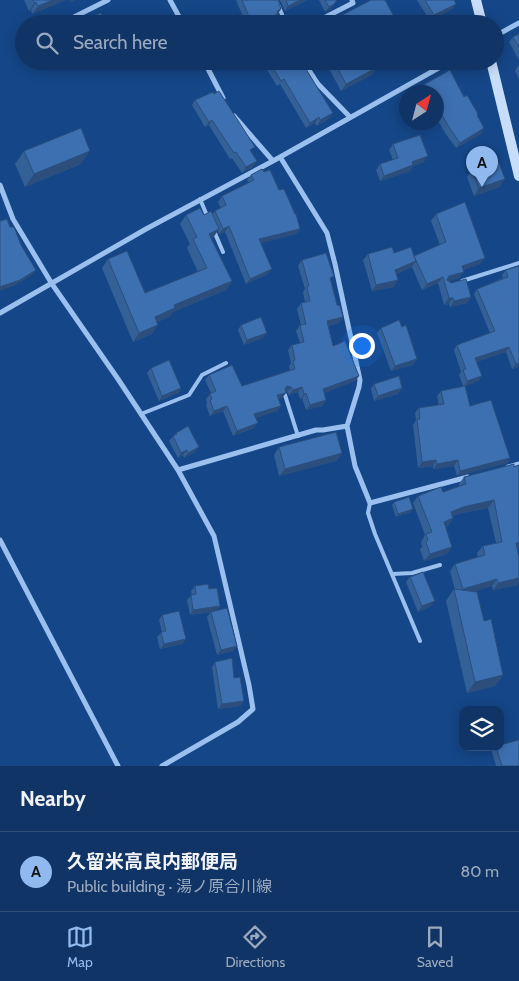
<!DOCTYPE html>
<html lang="en">
<head>
<meta charset="utf-8">
<style>
  :root { --surface:#103465; --page:#193c6b; --text:#f1f3f6; --muted:#9caabf; --line:#304f79; --accent:#90b9f0 }
  body { margin:0; font-family:Cabin,"Noto Sans JP",sans-serif; background:var(--page); color:var(--text) }
  .controls { position:absolute; right:15px; bottom:15px; display:grid; overflow:hidden; border-radius:10px; box-shadow:0 2px 12px #0003 }
  .controls button { width:45px; height:45px; display:grid; place-items:center; padding:0; border:0; border-bottom:1px solid var(--line); background:var(--surface); color:var(--text); font:25px sans-serif }
  .compass { position:absolute; left:399px; top:85px; width:45px; height:45px; border-radius:50%; background:var(--surface); box-shadow:0 2px 12px #0003; rotate:36deg }
  .you { position:absolute; left:361px; top:345px; width:18px; height:18px; margin:-12px; border:4px solid #fff; border-radius:50%; background:#1a73e8; box-shadow:0 0 0 8px #1a73e833 }
  .badge { display:grid; place-items:center; width:32px; height:32px; border-radius:50%; background:var(--accent); color:#111; font-size:16px; font-weight:700 }
  .pin { position:absolute; translate:-50% -41px; filter:drop-shadow(0 1px 2px #0008) }
  .pin::after { content:''; position:absolute; top:26px; width:18px; height:15px; background:inherit; clip-path:polygon(0 0,100% 0,50% 100%) }
  .list { margin:0; padding:0; list-style:none }
  h2 { display:flex; justify-content:space-between; align-items:center; height:65px; margin:0; padding:0 20px; font-size:21px }
  h2 small { font-size:16px; font-weight:400; color:var(--muted) }
  .list li { display:grid; grid-template-columns:32px 1fr auto; gap:15px; align-items:center; box-sizing:border-box; height:80px; padding:0 20px; border-top:1px solid var(--line) }
  .list b { display:block; font-size:19px; white-space:nowrap }
  .list p { margin:0; font-size:16px; white-space:nowrap; color:var(--muted) }
  .list em { font-size:16px; font-style:normal; color:var(--muted) }
  .icon { flex:none; width:28px; height:28px; fill:none; stroke:currentColor; stroke-width:2; stroke-linecap:round; stroke-linejoin:round }
  .map { position:relative; flex:none; width:519px; height:766px; overflow:hidden }
  .search { position:absolute; background:var(--surface); box-shadow:0 2px 12px #0003; left:15px; right:15px; top:15px; height:55px; display:flex; align-items:center; gap:12px; box-sizing:border-box; padding:0 18px; border-radius:28px; color:var(--muted); font-size:19px }
  .sheet { height:145px; background:var(--surface) }
  nav { display:flex; justify-content:space-around; align-items:center; box-sizing:border-box; height:70px; border-top:1px solid var(--line); background:var(--surface); font-size:14px; color:var(--muted) }
  nav a { display:grid; justify-items:center; gap:2px }
  nav .on { color:var(--accent) }
  .map>svg:first-child { display:block }
  .lines { fill:none; stroke-linecap:round; stroke-linejoin:round }
  .lane { stroke:#9ac0ef; stroke-width:4 }
  .street { stroke:#9ac0ef; stroke-width:5 }
  .secondary { stroke:#c7ddfa; stroke-width:10 }
  .wall { fill:#346098 }
  .shaded-wall { fill:#2b4e7c }
  .building { fill:#3d70b1; stroke:#2b4e7c }
</style>
</head>
<body>
<div class="map">
<svg width="519" height="766" viewBox="0 0 519 766">
  <rect width="100%" height="100%" fill="#154687"/>
  <g class="lines">
    <path class="lane" d="M276 0 286 24
      M200 199 208 218
      M214 231 223 252
      M462 281 519 263
      M285 395 298 436
      M141 414 189 395 202 375 226 363
      M370 503 368 513 375 534 420 641
      M393 574 412 573 440 565"/>
    <path class="street" d="M170 0 183 24
      M68 20 108 0
      M312 24 353 3 352 0
      M495 36 519 23
      M204 61 223 98
      M303 61 318 84 350 117
      M234 116 273 161
      M282 160 327 233 335 264 360 380 359 387 347 426 355 466 370 503 468 477
      M0 185 13 219 52 284 118 379 178 470 214 536 249 685 253 709 238 722 162 766
      M0 313 146 229 273 161 451 61
      M508 467 519 464
      M178 470 316 430H323L347 426
      M0 540 118 766"/>
    <path class="secondary" d="M476 0 482 24
      M491 61 519 176"/>
  </g>
  <path class="wall" d="M24 0H66L32 14 31 10 29 11Z
    M236 0H278L281 9 274 19 276 24H246Z
    M280 0H310H307L285 11Z
    M319 0H337L331 9 325 12Z
    M417 0H454L456 4 452 9 430 21Z
    M519 34V60L509 42 513 37Z
    M265 61H301L333 113 329 118 317 126 315 123 306 128 280 84 277 86 264 65 266 62Z
    M325 61H375L373 74 341 91Z
    M518 66H519V79L515 71Z
    M425 84 464 97 478 114 477 116 481 134 456 148 445 133 436 117V92H423L421 89Z
    M195 100 251 152 253 167 242 173 232 158 230 159 209 125 205 127 192 105Z
    M393 144 424 162 413 166 410 171 380 181 376 170 380 164 393 160 389 150Z
    M24 151 81 164 25 187 15 164Z
    M472 170 500 187 474 196 467 177Z
    M251 175 279 190 300 229 296 234 260 243 268 274 246 284 225 232 219 234 218 230 211 238 232 281 226 290 173 312 169 317 157 322 152 334 133 342 102 268 108 259 145 293 198 272 187 248 190 244 180 224 186 215H212L215 211 221 208 218 202 222 196 249 183 247 180Z
    M436 214 480 264 463 270 464 272 459 278 448 281 471 297 467 303 450 307 449 304 444 305 438 283 422 290 412 267 396 274 394 287 372 291 363 260 368 254 394 253 414 256 440 245 431 221Z
    M302 260 331 281 337 305 343 317 339 323 328 326 333 346 359 376 355 381 324 393 326 400 322 406 306 410 302 398 300 399 298 392 289 395 287 392H286L282 398 278 399 281 406 277 411 255 418 254 428 233 436 223 411 210 416 206 405 207 403 206 399 210 394 211 393 205 380 209 375 242 386 290 370 289 366 291 363 288 350 292 345 300 343 296 331 300 325H301L297 309 301 303 305 302 303 292 305 289 298 266Z
    M519 266V367L512 369 506 352 476 362 482 376 478 381 465 386 470 406 510 458 507 463 457 476 454 466 433 469V466L418 468 413 425 416 420 415 413 419 408 439 405 437 396 441 391 463 386 459 375 461 372 454 350 457 345 490 333 474 294 477 289 503 278 502 275 506 270Z
    M241 325 263 338 244 345 238 330Z
    M381 328 413 365 391 371 377 333Z
    M151 368 181 388 178 393 159 401 147 373Z
    M374 384 402 388 398 394 374 401 371 389Z
    M176 433 199 447 195 452 184 458 183 455 178 458 169 441Z
    M279 447 342 453 336 461 279 476 274 455Z
    M519 465V549H517L518 585 493 590 492 586 475 591 484 621 503 675 495 686 467 693 446 601 454 589 455 590 450 571 455 564 478 557 477 553 483 546 496 543 488 508 458 514 453 516V518L448 526 446 527 447 554 424 561 420 549 422 547 421 542 425 535 413 503 418 496 443 492 459 486V484L464 477Z
    M394 502 411 512 396 517 392 505Z
    M410 577 431 606 418 612 406 582Z
    M195 586 209 589 220 606 217 610 237 646 233 651 217 655 207 617 211 612 190 615 187 600 192 595 191 591Z
    M162 615 186 639 182 644 160 649 157 637 162 632 159 620Z
    M215 662 234 678 244 701 240 706 218 709 212 667Z
    M495 747H500L519 766H496L492 752Z"/>
  <path class="shaded-wall" d="M53 0H66L32 14 38 6Z
    M71 0H76L69 3Z
    M300 0H310H307L285 11 288 6Z
    M36 2 31 10 29 11 34 3Z
    M334 4 331 9 325 12 329 7Z
    M456 4 452 9 430 21 434 15Z
    M281 9 274 19 269 21 277 11Z
    M378 67 373 74 341 91 346 84Z
    M333 113 329 118 317 126 320 120Z
    M319 117 315 123 306 128 310 123Z
    M212 120 209 125 205 127 209 122Z
    M484 128 481 134 456 148 460 143Z
    M90 151 81 164 25 187 34 174Z
    M428 156 424 162 413 166 410 171 380 181 384 176 412 162Z
    M257 161 253 167 242 173 246 167Z
    M505 179 500 187 474 196 479 188Z
    M229 226 225 232 219 234 223 229Z
    M219 229 213 238 203 242 209 234Z
    M300 229 296 234 255 245 259 239Z
    M485 258 480 264 457 272 462 266Z
    M416 261 412 267 391 276 395 270Z
    M272 269 268 274 246 284 250 279Z
    M36 270 32 275 16 285 0 291V287Z
    M464 272 459 278 444 283 449 276Z
    M443 277 438 283 422 290 427 284Z
    M398 280 394 287 372 291 376 285Z
    M232 281 226 290 173 312 169 317 149 325 155 317 174 305Z
    M471 297 467 303 450 307 454 301Z
    M449 298H453L449 304 444 305Z
    M343 317 339 323 323 327 327 321Z
    M158 325 152 334 133 342 139 333Z
    M267 333 263 338 244 345 247 340Z
    M509 347 506 352 472 363 475 358Z
    M417 359 413 365 391 371 395 366Z
    M519 363V367L512 369 516 364Z
    M359 376 355 381 319 395 323 389Z
    M482 376 478 381 464 387 467 381Z
    M287 386 291 387 287 392H283Z
    M302 387 298 392 289 395 293 390Z
    M181 388 178 393 159 401 162 396Z
    M402 388 398 394 374 401 378 396Z
    M286 393 282 398 274 401 277 395Z
    M306 393 302 398 300 399 304 394Z
    M326 400 322 406 306 410 310 405Z
    M227 406 223 411 210 416 214 411Z
    M281 406 277 411 250 420 254 414Z
    M258 423 254 428 233 436 237 431Z
    M199 447 195 452 184 458 188 453Z
    M187 450 183 455 178 458 181 453Z
    M342 453 336 461 279 476 285 469Z
    M510 458 507 463 457 476 460 471Z
    M436 460 433 466 418 468 422 462Z
    M458 460 454 466 433 469 437 464Z
    M494 500 488 508 458 514 445 519 451 512 463 507Z
    M413 509 411 512 396 517 398 514Z
    M453 518 448 526 439 529 444 522Z
    M516 543H519V549L510 551Z
    M452 547 447 554 424 561 430 554Z
    M519 578V583L518 585 493 590 498 583Z
    M497 579 492 586 458 597 463 589Z
    M435 601 431 606 418 612 422 606Z
    M220 606 216 611 190 615 193 610Z
    M186 639 182 644 160 649 164 644Z
    M237 646 233 651 217 655 221 650Z
    M503 675 495 686 467 693 475 682Z
    M244 701 240 706 218 709 222 704Z"/>
  <path class="building" d="M33 0H53L38 6 36 2 34 3Z
    M242 0H278L281 9 277 11 278 14 273 16 276 24H252Z
    M286 0H300L288 6Z
    M325 0H337L334 4 329 7Z
    M371 0H385L398 24H325Z
    M425 0H454L456 4 434 15Z
    M101 13 106 24H85L89 22 87 19Z
    M519 34V48L513 37Z
    M269 61H301L333 113 320 120 319 117 310 123 284 79 281 81Z
    M334 61H375L378 67 346 84Z
    M450 70 464 97 467 95 478 114 477 115 484 128 460 143 449 127 436 105V92H430L425 84Z
    M219 91 255 147 250 150 257 161 246 167 236 152 234 153 212 120 209 122 195 100 213 92 214 94Z
    M81 128 90 151 34 174 24 151Z
    M420 135 428 156 412 162 413 165 384 176 380 164 398 158 393 144Z
    M498 160 505 179 479 188 472 170Z
    M262 169 264 172 270 170 279 190 284 189 295 214H296L300 229 259 239 272 269 250 279 229 226 223 229 215 211 226 205 222 196 254 180 251 175Z
    M465 202 485 258 462 266 464 272 449 276 447 280 451 283 466 279 471 297 454 301 453 298H449L443 277 427 284 414 256 416 261 395 270 398 280 376 285 368 254 392 247 394 253 411 247 414 256 446 242 436 214Z
    M200 208 204 215 211 211 219 229 209 234 232 281 174 305 175 308 155 317 158 325 139 333 108 259 127 251 145 293 207 268 193 239 197 237 186 215Z
    M7 219 10 227H14L21 245 36 270 20 280 0 287V221Z
    M326 253 334 276 330 278 337 305 340 306 343 317 327 321 333 346 345 341 359 376 323 389 326 400 310 405 306 393 304 394 302 387 293 390 291 387 287 386 285 388 286 393 277 395 281 406 254 414 258 423 237 431 227 406 214 411 210 400 212 399 210 394 216 391 209 375 232 365 242 386 295 369 293 361 295 360 292 345 304 342 300 325 306 324 301 303 310 301 307 287 309 286 302 260Z
    M519 266V363L516 364 509 347 475 358 482 376 467 381 463 370 466 369 457 345 495 331 477 289 508 277 506 270Z
    M261 317 267 333 247 340 241 325Z
    M399 320 402 327 406 325 417 359 395 366 381 328Z
    M169 360 181 388 162 396 151 368Z
    M399 376 402 388 378 396 374 384Z
    M465 386 470 406 491 400 510 458 460 471 458 460 437 464 436 460 422 462 417 419H420L419 408 444 404 441 391Z
    M188 426 199 447 188 453 187 450 181 453 173 436 177 434 176 433Z
    M336 432 342 453 285 469 279 447Z
    M514 464V467L519 465V543H516L519 558V578L498 583 497 579 463 589 455 564 485 555 483 546 502 542 494 500 463 507 451 512 453 518 444 522 452 547 430 554 426 542 428 540 426 534 432 532 418 496 441 487 443 492 466 484 464 477Z
    M409 497 413 509 398 514 394 502Z
    M423 572 435 601 422 606 410 577Z
    M208 584 209 589 217 588 220 606 193 610 191 595 196 594 195 586Z
    M454 589 477 592 484 621 491 619 503 675 475 682Z
    M227 608 237 646 221 650 211 612Z
    M179 611 186 639 164 644 161 632 166 631 162 615Z
    M232 658 234 678 240 677 244 701 222 704 215 662Z
    M519 740V766H502L496 747H500V745Z"/>
</svg>
<div class="controls">
<button><svg class="icon" aria-label="layers" viewBox="0 0 24 24"><path d="M12 4l9 5-9 5-9-5zM3 14l9 5 9-5"/></svg></button>
</div>
<svg class="compass" viewBox="-18 -18 36 36"><path d="M0-13l5 13h-10z" fill="#e53935"/><path d="M0 13l5-13h-10z" fill="#9caabf"/></svg>
<div class="you"></div>
<div class="pin badge" style="left:482px;top:187px">A</div>
<div class="search"><svg class="icon" aria-label="search" viewBox="0 0 24 24"><circle cx="10" cy="10" r="6"/><path d="M15 15l6 6"/></svg>Search here</div>
</div>
<section class="sheet">
<h2>Nearby<small></small></h2>
<ul class="list">
<li><span class="badge">A</span><div><b>久留米高良内郵便局</b><p>Public building · 湯ノ原合川線</p></div><em>80 m</em></li>
</ul>
</section>
<nav>
<a class="on"><svg class="icon" aria-label="map" viewBox="0 0 24 24"><path d="M3 6l6-2 6 2 6-2v14l-6 2-6-2-6 2zM9 4v14M15 6v14"/></svg>Map</a>
<a><svg class="icon" aria-label="directions" viewBox="0 0 24 24"><path d="M12 3l9 9-9 9-9-9zM9 14v-3h6M13 9l2 2-2 2"/></svg>Directions</a>
<a><svg class="icon" aria-label="saved" viewBox="0 0 24 24"><path d="M7 4h10v16l-5-4-5 4z"/></svg>Saved</a>
</nav>
</body>
</html>
